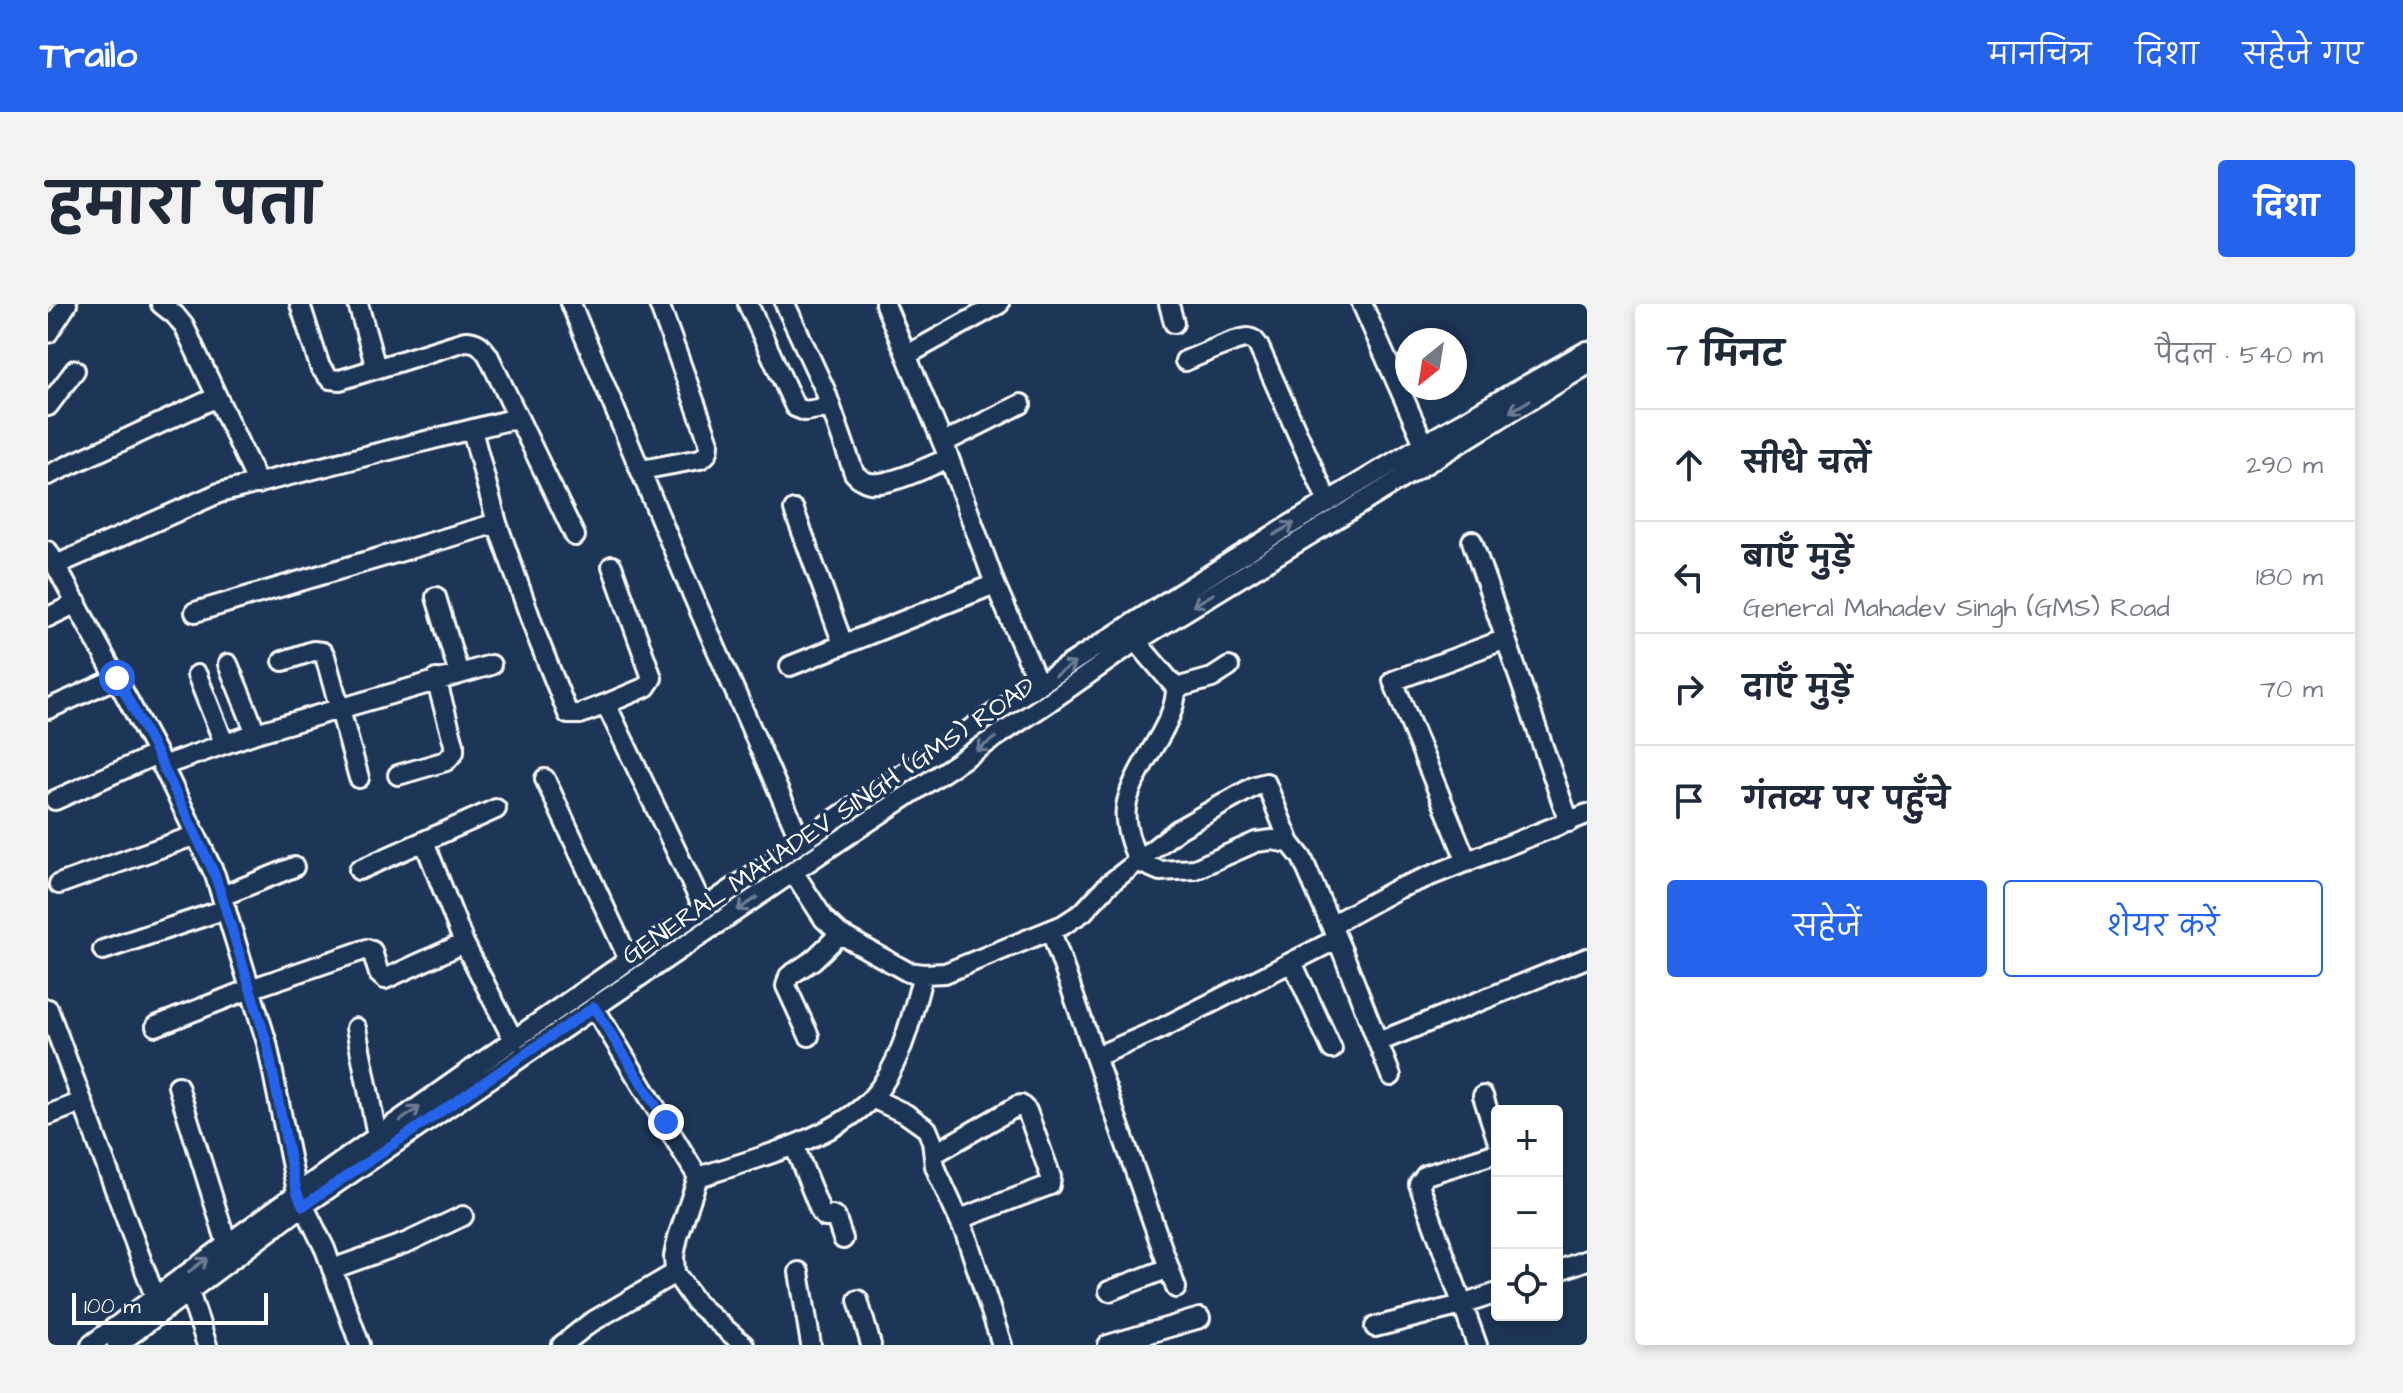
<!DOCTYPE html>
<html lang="hi">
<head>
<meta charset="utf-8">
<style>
  :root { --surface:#fff; --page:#f2f2f3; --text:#1f2937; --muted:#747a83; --line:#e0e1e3; --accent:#2563eb }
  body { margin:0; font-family:"Architects Daughter","Playpen Sans Deva",sans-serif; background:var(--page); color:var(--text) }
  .controls { position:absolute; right:24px; bottom:24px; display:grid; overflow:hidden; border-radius:8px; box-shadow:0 4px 12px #0003 }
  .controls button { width:72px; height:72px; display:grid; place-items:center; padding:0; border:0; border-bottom:2px solid var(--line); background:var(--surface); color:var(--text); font:40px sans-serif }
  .compass { position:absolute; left:1347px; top:24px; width:72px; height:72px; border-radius:50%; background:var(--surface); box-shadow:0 4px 12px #0003; rotate:210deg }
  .scale { position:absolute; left:24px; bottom:20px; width:196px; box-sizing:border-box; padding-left:8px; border:4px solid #fff; border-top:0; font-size:22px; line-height:28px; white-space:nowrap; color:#fff; -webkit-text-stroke:6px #1d3557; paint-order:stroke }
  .stop { position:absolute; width:24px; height:24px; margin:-18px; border:6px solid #2563eb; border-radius:50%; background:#fff }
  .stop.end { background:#2563eb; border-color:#fff; box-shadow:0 2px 8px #0008 }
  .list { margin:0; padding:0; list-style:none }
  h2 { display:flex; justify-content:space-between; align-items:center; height:104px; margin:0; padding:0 32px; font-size:34px }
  h2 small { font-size:26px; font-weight:400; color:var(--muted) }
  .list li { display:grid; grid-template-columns:52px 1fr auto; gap:24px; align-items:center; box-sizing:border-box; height:112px; padding:0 32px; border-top:2px solid var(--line) }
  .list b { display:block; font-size:30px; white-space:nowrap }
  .list p { margin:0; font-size:26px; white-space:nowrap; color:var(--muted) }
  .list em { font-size:26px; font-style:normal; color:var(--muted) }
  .actions { display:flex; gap:16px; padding:24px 32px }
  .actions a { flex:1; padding:18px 0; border:2px solid var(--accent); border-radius:8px; text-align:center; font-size:28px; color:var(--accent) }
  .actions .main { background:var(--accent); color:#fff }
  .icon { flex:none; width:44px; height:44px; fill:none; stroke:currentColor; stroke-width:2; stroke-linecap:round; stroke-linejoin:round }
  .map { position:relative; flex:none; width:1539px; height:1041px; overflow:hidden; border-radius:8px }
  header { display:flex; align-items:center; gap:48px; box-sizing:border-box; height:112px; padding:0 40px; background:var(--accent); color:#fff }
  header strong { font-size:38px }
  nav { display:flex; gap:44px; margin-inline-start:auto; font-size:28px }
  .intro { display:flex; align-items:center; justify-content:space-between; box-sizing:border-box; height:192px; padding:0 48px }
  h1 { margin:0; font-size:56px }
  .button { padding:20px 36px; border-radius:8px; background:var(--accent); color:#fff; font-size:28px; font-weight:700 }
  main { display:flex; gap:48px; padding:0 48px }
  aside { flex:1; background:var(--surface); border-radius:8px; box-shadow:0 4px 12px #0003 }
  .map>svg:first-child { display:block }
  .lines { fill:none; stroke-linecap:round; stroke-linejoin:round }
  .minor-casing { stroke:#fff; stroke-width:24 }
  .minor { stroke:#1d3557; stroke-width:18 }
  .oneway { stroke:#6c7c92 }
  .route { stroke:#2563eb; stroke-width:10 }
  .labels { text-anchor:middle; stroke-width:7; stroke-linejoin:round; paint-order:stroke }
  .street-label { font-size:26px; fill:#fff; stroke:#1d3557 }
</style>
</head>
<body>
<header>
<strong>Trailo</strong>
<nav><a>मानचित्र</a><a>दिशा</a><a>सहेजे गए</a></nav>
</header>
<div class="intro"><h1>हमारा पता</h1><a class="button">दिशा</a></div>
<main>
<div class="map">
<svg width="1539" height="1041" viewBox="0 0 1539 1041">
  <rect width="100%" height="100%" fill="#1d3557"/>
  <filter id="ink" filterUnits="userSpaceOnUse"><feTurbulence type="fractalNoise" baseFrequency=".0125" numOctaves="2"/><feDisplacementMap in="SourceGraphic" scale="16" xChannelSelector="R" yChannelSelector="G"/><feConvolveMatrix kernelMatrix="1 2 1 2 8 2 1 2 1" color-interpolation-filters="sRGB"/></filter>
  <g filter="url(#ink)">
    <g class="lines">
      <defs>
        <path id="minor" d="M113 0 127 11 136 22 210 180
          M252 0 272 63 282 75 292 76 417 37C429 37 433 41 440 51L527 232
          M310 0 328 64
          M523 0 636 271 753 538
          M700 0 747 103 757 107 783 103
          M737 0 777 86 806 169C811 174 815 178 822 179 843 182 881 162 901 154
          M837 0 901 154 947 280 991 381
          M1121 0 1126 19
          M1314 0 1376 140
          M0 29 19 0
          M859 51 951 0
          M1137 57C1150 52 1188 34 1200 34 1206 35 1207 37 1210 41L1280 198
          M0 102 27 66
          M424 126 449 219 488 330 520 410H532L558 400 598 383 604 374 564 262
          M895 139 973 100
          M593 166 652 155C660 151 661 147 661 138L611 0
          M0 171 169 93
          M746 206 795 340
          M1424 237 1521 518
          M0 247 109 450 167 571 219 739 249 888 277 945 312 1041
          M8 261 171 189 469 114
          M388 293 411 370
          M147 308 449 219
          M0 313 29 299
          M1088 337 1128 384C1128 401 1121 415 1113 430 1101 451 1085 474 1079 498 1074 517 1083 541 1091 558L1112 567 1147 565 1208 538 1224 536 1242 539 1254 554 1295 649 1343 772
          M235 357 265 347 274 348 277 352 311 474
          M180 360 208 429
          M742 362 947 280
          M149 371 176 439
          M1128 384 1164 374 1181 363
          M558 400 656 605
          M0 405 69 374
          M114 462 208 429 443 361
          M350 471 398 457 406 448V440L388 375
          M497 475 581 656
          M7 496 109 450
          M376 537 416 639 466 737
          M1419 558 1345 377 1458 335
          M311 566 448 505
          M746 569 776 615 792 630 860 668 875 670 897 669 1015 621 1035 608 1061 580 1131 525 1207 482 1218 479 1242 539
          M11 580 148 531
          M174 592 246 563
          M1283 621 1349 585 1539 510
          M1003 627 1128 984
          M55 646 178 605
          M1244 658 1284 745
          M546 703 650 873 630 933 626 952 627 969 648 999 696 1041
          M0 705 107 993
          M108 722 202 685 319 645 324 647 331 670 337 675 416 639
          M308 724 329 832
          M761 732 738 682 741 672 765 656 792 630
          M1330 738 1539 654
          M1047 753 1114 724 1289 635
          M130 782 179 940
          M1435 792 1449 835
          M824 794 858 810 879 825 884 837 887 862 891 872 918 931 954 1041
          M0 811 34 798
          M746 841 773 909 777 913 784 912 788 914 795 935
          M886 850 969 802 973 801 979 807 1003 873 1002 881 912 915
          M650 873C701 857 787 834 823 795 853 762 864 712 875 670
          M284 965 360 938 415 912
          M1509 967 1539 956
          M751 968 763 1041
          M1061 987 1121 964
          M141 988 159 1041
          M810 996 823 1041
          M1327 1023 1414 1001 1449 989
          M43 1041C267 873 496 713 728 555 992 376 1260 202 1539 47
          M69 1041 255 902 773 549 1001 398 1082 341 1539 61
          M514 1041 542 1019 627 969
          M1060 1041 1152 1014
          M1429 1041 1371 880 1378 871 1449 849"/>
      </defs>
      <use href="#minor" class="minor-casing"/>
      <use href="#minor" class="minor"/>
    </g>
    <defs><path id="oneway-shaft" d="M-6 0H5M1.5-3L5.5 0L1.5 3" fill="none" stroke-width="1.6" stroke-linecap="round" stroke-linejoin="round" transform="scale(2)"/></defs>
    <g class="oneway">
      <use href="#oneway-shaft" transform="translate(1472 102) rotate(149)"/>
      <use href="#oneway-shaft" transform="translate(1236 225) rotate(-31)"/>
      <use href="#oneway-shaft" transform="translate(1155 296) rotate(149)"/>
      <use href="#oneway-shaft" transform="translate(1017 365) rotate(-33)"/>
      <use href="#oneway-shaft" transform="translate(938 440) rotate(146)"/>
      <use href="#oneway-shaft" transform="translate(699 600) rotate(146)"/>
      <use href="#oneway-shaft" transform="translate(362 810) rotate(-35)"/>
      <use href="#oneway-shaft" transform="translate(150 961) rotate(-36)"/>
    </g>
  </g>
  <g class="lines" filter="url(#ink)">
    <path class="route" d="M69 374 109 450 167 571 219 739 244 867 249 888 255 902 546 703 618 818"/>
  </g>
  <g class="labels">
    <g class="street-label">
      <text transform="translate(780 516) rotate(-34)" y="9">GENERAL MAHADEV SINGH (GMS) ROAD</text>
    </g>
  </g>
</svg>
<div class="controls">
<button>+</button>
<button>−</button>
<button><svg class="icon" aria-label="locate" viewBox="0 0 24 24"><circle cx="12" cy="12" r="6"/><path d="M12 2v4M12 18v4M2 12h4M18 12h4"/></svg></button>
</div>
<svg class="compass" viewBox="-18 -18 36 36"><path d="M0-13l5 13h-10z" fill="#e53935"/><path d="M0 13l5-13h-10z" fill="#747a83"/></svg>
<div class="scale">100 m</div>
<div class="stop" style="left:69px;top:374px"></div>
<div class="stop end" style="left:618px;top:818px"></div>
</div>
<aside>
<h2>7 मिनट<small>पैदल · 540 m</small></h2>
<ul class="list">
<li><svg class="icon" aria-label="ahead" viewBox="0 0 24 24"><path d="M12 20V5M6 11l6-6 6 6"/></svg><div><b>सीधे चलें</b></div><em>290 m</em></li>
<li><svg class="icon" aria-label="left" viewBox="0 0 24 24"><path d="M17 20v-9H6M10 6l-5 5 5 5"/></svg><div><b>बाएँ मुड़ें</b><p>General Mahadev Singh (GMS) Road</p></div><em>180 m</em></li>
<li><svg class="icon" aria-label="right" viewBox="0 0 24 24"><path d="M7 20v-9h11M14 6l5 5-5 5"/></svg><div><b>दाएँ मुड़ें</b></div><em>70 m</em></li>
<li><svg class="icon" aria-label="arrive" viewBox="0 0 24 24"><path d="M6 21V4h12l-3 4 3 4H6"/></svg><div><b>गंतव्य पर पहुँचे</b></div></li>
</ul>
<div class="actions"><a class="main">सहेजें</a><a>शेयर करें</a></div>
</aside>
</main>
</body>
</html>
